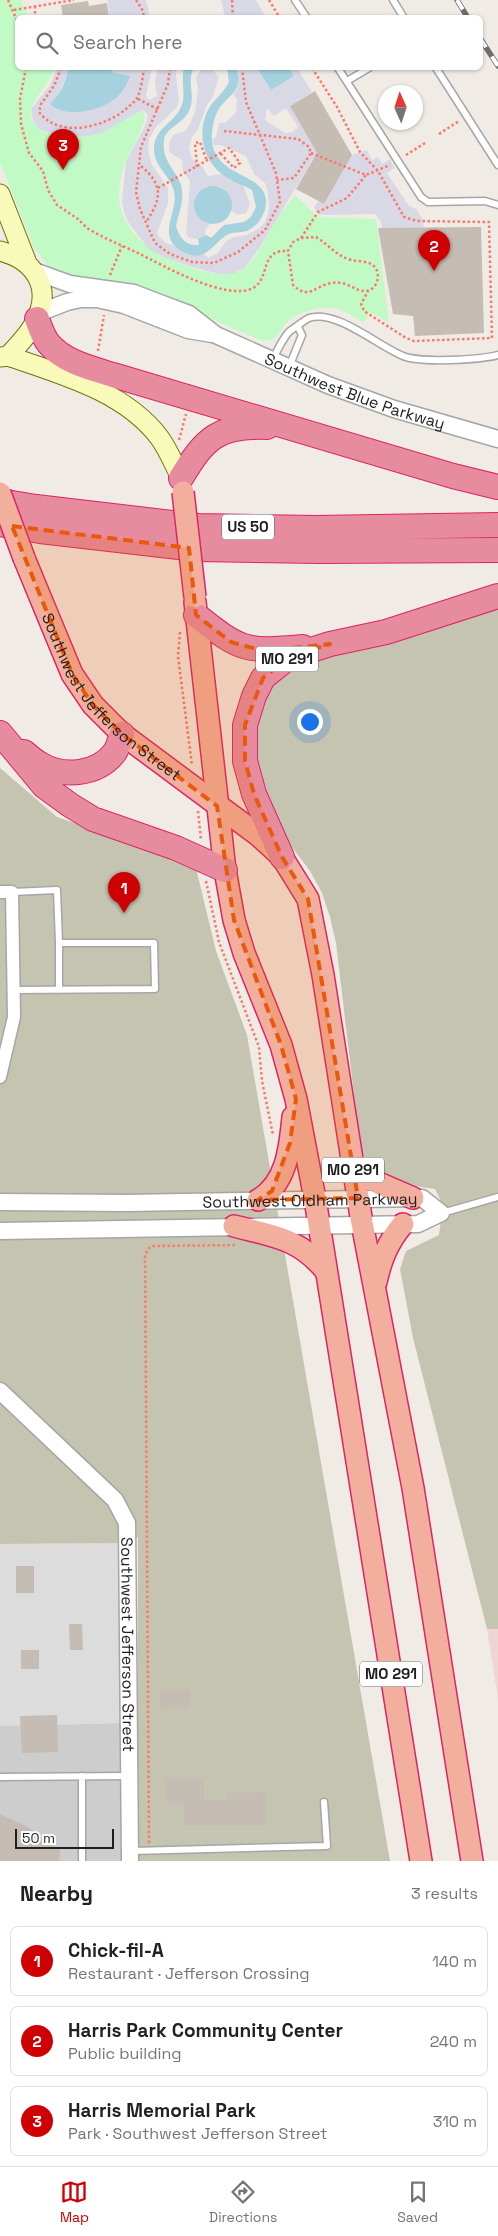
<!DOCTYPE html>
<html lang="en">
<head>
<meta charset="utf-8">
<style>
  :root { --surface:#fff; --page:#f6f6f6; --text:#202124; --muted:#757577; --line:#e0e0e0; --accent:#ce0003 }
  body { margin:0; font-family:"Space Grotesk",sans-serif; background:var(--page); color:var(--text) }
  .compass { position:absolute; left:378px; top:85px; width:45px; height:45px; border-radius:50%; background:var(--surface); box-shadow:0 1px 4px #0004; rotate:357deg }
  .scale { position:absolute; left:15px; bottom:12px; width:99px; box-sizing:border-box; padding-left:5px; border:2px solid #1f1f1f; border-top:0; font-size:14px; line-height:18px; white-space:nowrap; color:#1f1f1f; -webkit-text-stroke:4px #fff; paint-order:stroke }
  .you { position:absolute; left:309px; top:721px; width:18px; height:18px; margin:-12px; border:4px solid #fff; border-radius:50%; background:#1a73e8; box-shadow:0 0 0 8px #1a73e833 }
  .badge { display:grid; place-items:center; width:32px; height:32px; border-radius:50%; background:var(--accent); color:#fff; font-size:16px; font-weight:700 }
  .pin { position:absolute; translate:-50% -41px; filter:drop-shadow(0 1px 2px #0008) }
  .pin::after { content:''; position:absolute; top:26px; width:18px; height:15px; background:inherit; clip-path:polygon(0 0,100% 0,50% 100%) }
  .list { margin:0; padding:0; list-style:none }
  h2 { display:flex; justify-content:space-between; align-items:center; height:65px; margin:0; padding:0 20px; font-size:21px }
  h2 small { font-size:16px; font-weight:400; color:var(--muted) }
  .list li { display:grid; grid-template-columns:32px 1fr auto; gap:15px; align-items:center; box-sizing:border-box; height:70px; margin:0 10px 10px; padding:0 10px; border:1px solid var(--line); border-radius:8px }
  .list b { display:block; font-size:19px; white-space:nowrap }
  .list p { margin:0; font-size:16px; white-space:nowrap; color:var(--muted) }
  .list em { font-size:16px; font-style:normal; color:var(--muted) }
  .icon { flex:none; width:28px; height:28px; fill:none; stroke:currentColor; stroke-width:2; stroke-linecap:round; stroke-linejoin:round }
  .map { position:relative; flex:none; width:498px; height:1861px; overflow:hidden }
  .search { position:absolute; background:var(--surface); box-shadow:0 1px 4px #0004; left:15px; right:15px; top:15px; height:55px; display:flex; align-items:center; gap:12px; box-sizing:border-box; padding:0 18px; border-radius:8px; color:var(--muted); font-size:19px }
  .sheet { height:305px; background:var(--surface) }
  nav { display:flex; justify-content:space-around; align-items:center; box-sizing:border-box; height:70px; border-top:1px solid var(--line); background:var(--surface); font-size:14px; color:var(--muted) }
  nav a { display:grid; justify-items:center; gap:2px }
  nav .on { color:var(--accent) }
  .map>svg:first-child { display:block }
  .residential { fill:#dddcdc }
  .commercial { fill:#f1d5d4 }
  .religious { fill:#cdcdcd }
  .construction { fill:#c4c4b0 }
  .park { fill:#c2fac6 }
  .plaza { fill:#d9d9e6; fill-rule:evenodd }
  .water { fill:#a5d2de }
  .building { fill:#c5bcb4 }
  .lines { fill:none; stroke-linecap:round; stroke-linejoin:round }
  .service-casing { stroke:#a6a6a6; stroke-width:9 }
  .minor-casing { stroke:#a6a6a6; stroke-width:15 }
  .tertiary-casing { stroke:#a6a6a6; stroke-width:19 }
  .secondary-casing { stroke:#6d7804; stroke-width:21 }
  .trunk-casing { stroke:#dc2466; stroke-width:24 }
  .motorway-casing { stroke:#dc2466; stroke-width:26 }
  .path { stroke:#fb786b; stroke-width:2.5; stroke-dasharray:2.5 2.5; stroke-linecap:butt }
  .service { stroke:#fff; stroke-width:6 }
  .minor { stroke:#fff; stroke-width:12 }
  .tertiary { stroke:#fff; stroke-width:16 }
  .secondary { stroke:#f8fab9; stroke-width:19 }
  .trunk { stroke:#f2af9e; stroke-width:21 }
  .motorway { stroke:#e78c9f; stroke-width:24 }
  .rail-casing { stroke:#6d6d6d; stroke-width:5.5 }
  .rail { stroke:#fff; stroke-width:4; stroke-dasharray:11; stroke-linecap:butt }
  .trunk-bridge-casing { stroke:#dc2466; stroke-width:24; stroke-linecap:butt }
  .trunk-bridge { stroke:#f2af9e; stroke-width:21 }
  .marked { fill:#e8590c; fill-opacity:0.2; stroke:#e8590c; stroke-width:4; stroke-dasharray:10 6; stroke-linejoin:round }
  .labels { text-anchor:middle; stroke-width:4.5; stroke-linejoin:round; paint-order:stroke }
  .shield { fill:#fff; stroke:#626262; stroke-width:1 }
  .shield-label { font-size:15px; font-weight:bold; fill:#1f1f1f }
  .street-label { font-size:16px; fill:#1f1f1f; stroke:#fff }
</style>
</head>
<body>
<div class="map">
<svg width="498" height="1861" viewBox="0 0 498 1861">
  <rect width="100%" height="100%" fill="#f0ece5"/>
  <path class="residential" d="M121 1543 123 1723 0 1726V1544Z"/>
  <path class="commercial" d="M487 1629H498V1699Z"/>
  <path class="religious" d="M123 1723V1861H0V1726Z"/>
  <path class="construction" d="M498 606V1629H487L413 1338 400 1269 406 1251 439 1235 443 1205 435 1189 400 1184 374 1173 367 1166 360 1145 336 943 330 917 322 893 310 871 285 838 258 790 255 714 274 682 297 666Z
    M0 768 57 817 195 864 216 951 247 1035 390 1861H138V1537L121 1543 0 1544Z"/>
  <path class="park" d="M0 0H24L21 1 29 17 18 18V68H54C51 84 33 97 31 111 29 130 56 138 71 137 84 136 121 119 136 113L142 111 144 114C147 127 130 150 125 162 122 168 118 193 119 200 121 216 128 227 139 239 157 257 220 285 244 269 255 262 267 234 275 222 281 212 289 204 295 195L318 217 376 219 389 323 370 312 364 323C340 308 333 303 305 312 298 314 290 318 285 325 277 335 277 341 262 341L136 286 63 276 49 267 34 248 0 162Z"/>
  <path class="plaza" d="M108 0H146L150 17H109Z
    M221 0H256L266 17H225Z
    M57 68H68L67 75 56 99 51 104 78 112 105 105 114 73 108 68H152L146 96 149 100 157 96 155 81 158 68H177L176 75 179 101 177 107 156 127 149 139 148 151 152 165 168 188V203L157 233 160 238 166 243 201 254H204L208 258 217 254 226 241 234 237 247 235 258 229 265 222 269 210 268 193 265 183 254 174 246 156 221 145H213L212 139 216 137 219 123 226 122 236 113 237 99 233 94 237 90 238 76 236 68H257L271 90 294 76 289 68H297L312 92 290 106 317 153 258 250 244 269 232 274H219L192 267 161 256 148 248 128 222 124 212 122 201 126 161 144 128 148 116 144 111 138 112 104 132 88 136H58L39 129 33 121 31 109 50 85ZM267 108 274 116 286 108 298 127 293 132 285 133 265 120Z
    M203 68H211L219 77 213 96 207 105 198 129 192 137 189 147 192 159 202 166 208 176 222 174 232 181 243 185 250 204 246 213 238 215 231 211 230 196 226 191 221 187 208 186 203 189 198 193 206 222 210 223 205 231 206 235 198 239 189 238 186 233 190 181 183 172 182 160 169 152V143L173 135 185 131 190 124 195 112 198 89 196 77Z
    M367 150 372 160 378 157 382 164 390 159 395 168 387 173 409 206 416 209 422 218 424 228H382L381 222 375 214 319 215 314 207 318 201 324 204 352 155Z"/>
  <path class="water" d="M68 68H108L114 73 130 76C128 82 124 89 120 94 106 110 67 120 50 104 60 95 67 80 68 68Z
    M184 68H194C187 80 194 92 191 105 187 124 166 126 164 140 161 160 175 168 181 185 185 201 179 211 176 226 180 238 185 246 199 245L198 239 206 235 211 238 224 225 244 222 251 217 256 207 252 190C245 186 238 184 231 180 205 167 195 136 208 110 213 100 224 93 229 82L227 68H236C243 90 233 91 221 106 214 114 211 132 212 142 217 178 263 172 266 200 267 213 258 226 247 231 240 233 232 231 225 236 211 246 204 265 180 250 156 234 179 212 174 191 170 175 153 166 154 148 155 129 170 125 179 111 188 97 180 82 184 68Z
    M257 68H289L294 76 271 90Z
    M194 205a19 19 0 1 1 38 0a19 19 0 1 1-38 0Z"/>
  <path class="building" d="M88 1 89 6 107 3 109 18H63L61 5Z
    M315 91 352 155 324 204 296 189 317 153 290 106Z
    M481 227 484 333 415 336 413 316 393 314 378 228Z
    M16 1566H34V1593H16Z
    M69 1624H82L83 1650H70Z
    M21 1650H39V1669H21Z
    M160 1690H190V1708L160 1709Z
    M57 1715 58 1752 22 1753 20 1716Z
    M204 1778V1800H227V1793L265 1792V1825H184L183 1803H167L166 1779Z
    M0 1814 26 1826 60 1850 59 1861H0Z"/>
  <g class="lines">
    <defs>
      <path id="service" d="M295 0 307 18
        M393 0 404 18
        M338 68 421 197 428 202 485 201 498 205
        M436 68 498 165
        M347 81 369 68
        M272 360C277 352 283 337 290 331 293 329 306 319 309 318 336 309 378 346 403 356 420 363 479 360 498 355
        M289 367 302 335 298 327
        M12 892 57 890 59 943
        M14 990 155 989 154 943H59V990
        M442 1213 498 1197
        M82 1776V1861
        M0 1777 129 1776
        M132 1851 327 1846 324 1802"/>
      <path id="minor" d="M0 892H12L14 1017 0 1077"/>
      <g id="tertiary">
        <path id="s1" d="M34 271 70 284 134 293 160 303 189 314 216 335 328 385 394 409 498 439"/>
        <path d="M39 313 67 302 81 299H97L124 305 188 330 212 334"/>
        <path id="s2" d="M0 1202 127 1203 422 1198 441 1213 418 1224 0 1231"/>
        <path id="s3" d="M0 1391 115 1500 127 1523 130 1861"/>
      </g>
      <path id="secondary" d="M0 194 27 263
        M0 251C35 260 53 288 35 322 29 335 17 346 8 356L0 357
        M8 356C60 374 124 391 159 437 168 449 174 464 181 478"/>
      <g id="trunk">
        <path id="s4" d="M24 558 72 674 93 705 122 734 258 835 282 857 308 899 323 975 362 1223 413 1488 472 1861"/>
        <path d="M195 602 225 870 234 920 244 953 281 1045 296 1099 315 1199 421 1861"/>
        <path d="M353 1172 413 1198"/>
        <path d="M258 1200C287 1184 290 1147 293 1117"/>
        <path d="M234 1226C273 1236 299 1238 326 1271"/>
        <path d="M376 1282C381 1259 388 1242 403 1224"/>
      </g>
      <path id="motorway" d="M37 319C40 327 43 337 49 344 64 362 91 368 113 375L453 476 498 487
        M181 478C205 438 218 425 267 427
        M0 501 36 507 198 526 316 528 498 525
        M0 524 40 531 196 549 319 551 498 550
        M196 615C241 651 246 652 303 647
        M0 733 44 786 70 805 93 819 176 848 225 870
        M24 752C29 756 34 761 40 764 63 778 98 775 115 752 118 747 120 740 122 734
        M282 857 254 794 245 761V725L254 696 263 678 289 657 330 644 386 632 498 596"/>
    </defs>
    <use href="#service" class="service-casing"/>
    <use href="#minor" class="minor-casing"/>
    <use href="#tertiary" class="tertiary-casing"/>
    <use href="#secondary" class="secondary-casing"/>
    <use href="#trunk" class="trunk-casing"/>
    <use href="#motorway" class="motorway-casing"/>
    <path class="path" d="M8 0 18 23
      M136 0 143 11 144 18
      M232 0 233 18
      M269 0 280 18
      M35 6V18
      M14 10 74 0
      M26 68 20 99 21 124 29 153 43 171 48 190 57 205 78 219 87 228C103 238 121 245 138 253 162 265 227 302 253 288 271 278 259 249 288 251
      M61 68 54 86 41 104 39 112C59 139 105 127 126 109 130 105 135 102 137 98 141 90 143 76 144 68
      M170 68 168 84 141 147 136 192 140 209 155 243 170 254 192 262 214 263 238 252 265 230 280 202 276 173 246 102 242 68
      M312 68 337 107 360 152 378 171 404 217 417 221 489 222 492 338 414 341 406 338 364 311 361 304 368 291
      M138 99 159 110
      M224 131 298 139 309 147 311 153 294 178 277 180
      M439 134 459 121
      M311 153 366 175 390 165
      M406 155 425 143
      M141 166C163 185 162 197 147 221
      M197 167 195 143 200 142 207 161
      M158 188 229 148 240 163 234 168 220 153
      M301 238 316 237C328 244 335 255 351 260 360 262 373 260 377 271 380 279 375 291 365 291 354 291 347 280 332 283 315 285 310 301 293 285L288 251 293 242 301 238 318 212 347 198 366 175
      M110 275 122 246
      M98 351 104 315
      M179 440 186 414
      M180 632 178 656 192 766
      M198 811 201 840
      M206 881 219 942 259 1047 262 1081 273 1135
      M149 1843 145 1255 149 1248 153 1246 237 1245"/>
    <use href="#service" class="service"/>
    <use href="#minor" class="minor"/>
    <use href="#tertiary" class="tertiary"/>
    <use href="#secondary" class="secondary"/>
    <use href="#trunk" class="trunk"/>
    <use href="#motorway" class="motorway"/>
    <defs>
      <path id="rail" d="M457 0 468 18
        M480 38 498 66"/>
    </defs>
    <use href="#rail" class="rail-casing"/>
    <use href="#rail" class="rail"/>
    <defs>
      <path id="trunk-bridge" d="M183 492 195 597
        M0 493 24 558"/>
    </defs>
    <use href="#trunk-bridge" class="trunk-bridge-casing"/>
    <use href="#trunk-bridge" class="trunk-bridge"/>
  </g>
  <path class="marked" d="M12 526 189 548 196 615 231 642 264 651 330 644 289 657 263 678 245 725V761L254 794 282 857 308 899 358 1198 258 1200 272 1191 290 1143 296 1099 281 1045 234 920 217 806 122 734 93 705 72 674Z"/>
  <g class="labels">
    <g class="shield">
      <rect x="222" y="514.5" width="52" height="25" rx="4"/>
      <rect x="256" y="646.5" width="62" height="25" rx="4"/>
      <rect x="322" y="1157.5" width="62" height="25" rx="4"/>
      <rect x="360" y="1661.5" width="62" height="25" rx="4"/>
    </g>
    <g class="shield-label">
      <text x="248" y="532">US 50</text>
      <text x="287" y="664">MO 291</text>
      <text x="353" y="1175">MO 291</text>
      <text x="391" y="1679">MO 291</text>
    </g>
    <g class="street-label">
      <text dy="6" stroke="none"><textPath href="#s1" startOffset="346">Southwest Blue Parkway</textPath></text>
      <text dy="6" stroke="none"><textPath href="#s4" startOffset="168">Southwest Jefferson Street</textPath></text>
      <text dy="6" stroke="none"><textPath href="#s2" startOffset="310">Southwest Oldham Parkway</textPath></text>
      <text dy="6" stroke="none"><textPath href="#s3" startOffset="306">Southwest Jefferson Street</textPath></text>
    </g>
  </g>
</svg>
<svg class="compass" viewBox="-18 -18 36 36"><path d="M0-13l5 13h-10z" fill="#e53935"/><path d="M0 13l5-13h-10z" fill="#757577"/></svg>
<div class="scale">50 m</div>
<div class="you"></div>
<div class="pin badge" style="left:124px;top:913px">1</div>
<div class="pin badge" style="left:434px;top:271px">2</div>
<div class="pin badge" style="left:63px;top:170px">3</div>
<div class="search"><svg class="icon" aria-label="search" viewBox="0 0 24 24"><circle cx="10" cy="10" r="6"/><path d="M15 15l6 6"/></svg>Search here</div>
</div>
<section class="sheet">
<h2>Nearby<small>3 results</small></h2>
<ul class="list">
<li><span class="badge">1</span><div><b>Chick-fil-A</b><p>Restaurant · Jefferson Crossing</p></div><em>140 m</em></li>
<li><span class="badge">2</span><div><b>Harris Park Community Center</b><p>Public building</p></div><em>240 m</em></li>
<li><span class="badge">3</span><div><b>Harris Memorial Park</b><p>Park · Southwest Jefferson Street</p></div><em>310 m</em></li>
</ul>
</section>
<nav>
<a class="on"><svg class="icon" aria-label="map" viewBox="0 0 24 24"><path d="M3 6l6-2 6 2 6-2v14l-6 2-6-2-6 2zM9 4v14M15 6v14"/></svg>Map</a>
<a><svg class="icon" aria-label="directions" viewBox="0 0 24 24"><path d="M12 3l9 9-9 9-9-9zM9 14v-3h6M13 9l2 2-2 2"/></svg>Directions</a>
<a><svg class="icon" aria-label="saved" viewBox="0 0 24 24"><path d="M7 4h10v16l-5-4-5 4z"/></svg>Saved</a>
</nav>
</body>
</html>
